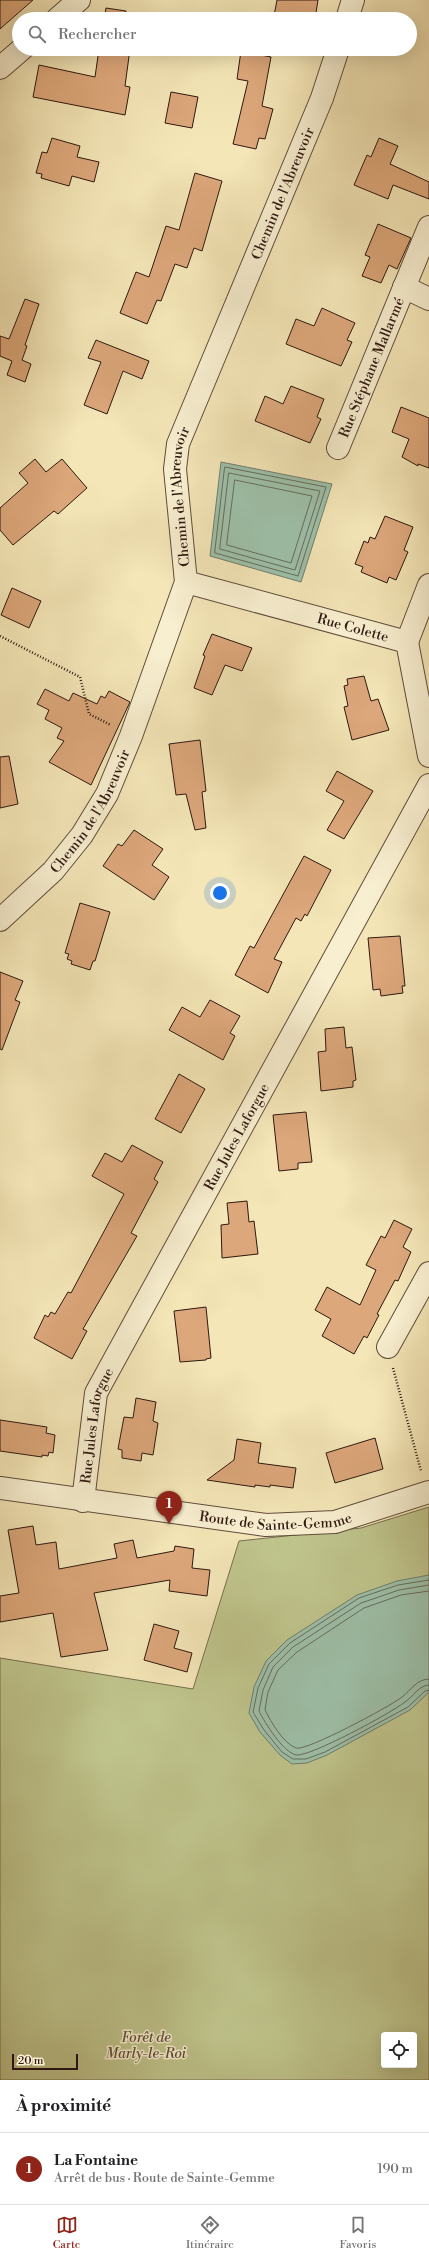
<!DOCTYPE html>
<html lang="fr">
<head>
<meta charset="utf-8">
<style>
  :root { --surface:#fff; --page:#f6f6f6; --text:#202124; --muted:#757577; --line:#e0e0e0; --accent:#8f2418 }
  body { margin:0; font-family:"Libre Bodoni",serif; background:var(--page); color:var(--text) }
  .controls { position:absolute; right:12px; bottom:12px; display:grid; overflow:hidden; border-radius:4px; box-shadow:0 4px 16px #0002 }
  .controls button { width:36px; height:36px; display:grid; place-items:center; padding:0; border:0; border-bottom:1px solid var(--line); background:var(--surface); color:var(--text); font:20px sans-serif }
  .scale { position:absolute; left:12px; bottom:10px; width:66px; box-sizing:border-box; padding-left:4px; border:2px solid #2e1811; border-top:0; font-size:11px; line-height:14px; white-space:nowrap; color:#2e1811; -webkit-text-stroke:3px #f8efd0; paint-order:stroke }
  .you { position:absolute; left:220px; top:893px; width:14px; height:14px; margin:-10px; border:3px solid #fff; border-radius:50%; background:#1a73e8; box-shadow:0 0 0 6px #1a73e833 }
  .badge { display:grid; place-items:center; width:26px; height:26px; border-radius:50%; background:var(--accent); color:#fff; font-size:13px; font-weight:700 }
  .pin { position:absolute; translate:-50% -33px; filter:drop-shadow(0 1px 2px #0008) }
  .pin::after { content:''; position:absolute; top:21px; width:14px; height:12px; background:inherit; clip-path:polygon(0 0,100% 0,50% 100%) }
  .list { margin:0; padding:0; list-style:none }
  h2 { display:flex; justify-content:space-between; align-items:center; height:52px; margin:0; padding:0 16px; font-size:17px }
  h2 small { font-size:13px; font-weight:400; color:var(--muted) }
  .list li { display:grid; grid-template-columns:26px 1fr auto; gap:12px; align-items:center; box-sizing:border-box; height:72px; padding:0 16px; border-top:1px solid var(--line) }
  .list b { display:block; font-size:15px; white-space:nowrap }
  .list p { margin:0; font-size:13px; white-space:nowrap; color:var(--muted) }
  .list em { font-size:13px; font-style:normal; color:var(--muted) }
  .icon { flex:none; width:22px; height:22px; fill:none; stroke:currentColor; stroke-width:2; stroke-linecap:round; stroke-linejoin:round }
  .map { position:relative; flex:none; width:429px; height:2080px; overflow:hidden }
  .search { position:absolute; background:var(--surface); box-shadow:0 4px 16px #0002; left:12px; right:12px; top:12px; height:44px; display:flex; align-items:center; gap:10px; box-sizing:border-box; padding:0 14px; border-radius:22px; color:var(--muted); font-size:15px }
  .sheet { height:124px; background:var(--surface) }
  nav { display:flex; justify-content:space-around; align-items:center; box-sizing:border-box; height:56px; border-top:1px solid var(--line); background:var(--surface); font-size:11px; color:var(--muted) }
  nav a { display:grid; justify-items:center; gap:2px }
  nav .on { color:var(--accent) }
  .map>svg:first-child { display:block }
  .green { fill:#bfc48c; stroke:#766e4e; fill-rule:evenodd }
  .water { fill:#9dc0a9; stroke:#717d6c }
  .lines { fill:none; stroke-linecap:round; stroke-linejoin:round }
  .shore { stroke:#666c5d; stroke-width:1 }
  .building { fill:#dca77a; stroke:#2e1811 }
  .minor-casing { stroke:#604c3a; stroke-width:24 }
  .path { stroke:#2e1811; stroke-width:2.5; stroke-dasharray:1 2; stroke-linecap:butt }
  .minor { stroke:#f8efd0; stroke-width:22 }
  .labels { text-anchor:middle; stroke-width:3; stroke-linejoin:round; paint-order:stroke }
  .street-label { font-size:14px; fill:#2e1811; stroke:#f8efd0 }
  .park-label { font-size:14px; font-style:italic; fill:#5a4c36; stroke:#f8efd0 }
</style>
</head>
<body>
<div class="map">
<svg width="429" height="2080" viewBox="0 0 429 2080">
  <rect width="100%" height="100%" fill="#f4e6b7"/>
  <filter id="stains"><feTurbulence type="fractalNoise" baseFrequency=".005" numOctaves="4"/><feColorMatrix values="0 0 0 0 .2 0 0 0 0 .09 0 0 0 0 .02 0 0 0 .5 -.17"/></filter>
  <radialGradient id="worn" r=".72"><stop offset=".6" stop-color="#630" stop-opacity="0"/><stop offset="1" stop-color="#630" stop-opacity=".3"/></radialGradient>
  <path class="green" d="M429 1507V2080H0V1658L193 1689 239 1541 361 1528ZM384 2035H414V2065H384Z"/>
  <path class="water" d="M221 462 332 484 301 582 210 556Z
    M429 1575V1692L410 1710 327 1755 307 1763 292 1764 280 1755 260 1732 249 1713 254 1687 266 1661 287 1640 357 1595 397 1581Z"/>
  <g class="lines">
    <path class="shore" d="M225 467 326 487 298 576 215 553Z
      M229 473 320 491 295 570 220 549Z
      M235 480 312 496 291 563 227 545Z
      M429 1580 398 1585 359 1598 290 1643 269 1664 258 1688 253 1712 264 1730 282 1752 293 1759H306L325 1752 408 1707 425 1691 429 1690
      M429 1585 399 1590 361 1603 293 1647 273 1667 263 1690 259 1711C265 1723 283 1752 296 1755 310 1757 391 1713 405 1702 413 1697 419 1685 429 1685
      M429 1591 401 1595 364 1608 297 1652 278 1670 268 1692 265 1710C271 1722 283 1743 296 1748 305 1752 391 1706 402 1697 411 1690 417 1679 429 1679"/>
  </g>
  <path class="building" d="M0 0H33L0 29Z
    M277 0H318L315 19 274 16Z
    M106 8 126 11 125 19H104Z
    M99 49H130L125 86 130 87 125 115 33 97 39 65 95 77Z
    M241 51 271 57 262 106 273 109 265 139 259 138 256 149 233 144 248 81 237 79Z
    M171 92 198 97 192 128 165 123Z
    M52 138 80 146 77 157 99 162 94 182 72 176 69 186 41 178 42 174 36 173 42 152 47 153Z
    M379 138 398 146 390 164 429 182V199L393 185 388 199 354 185 367 155 371 157Z
    M195 173 222 181 202 251 194 248 187 268 175 264 161 301 157 300 147 324 120 313 136 272 149 277 166 226 179 230Z
    M378 224 411 238 397 269 389 265 381 283 362 276 370 257 365 255Z
    M25 299 39 304 25 345 27 346 22 360 31 364 25 382 7 375 12 361 0 356V336L9 339Z
    M322 308 355 323 347 340 352 342 341 366 286 344 296 319 314 326Z
    M96 340 149 361 142 379 123 371 107 414 84 405 101 362 88 358Z
    M291 386 324 399 317 417 321 419 310 443 255 421 265 396 283 404Z
    M401 407 429 418V468L418 464V466L402 457 409 439 392 432Z
    M35 459 46 472 62 459 87 488 58 514 54 511 13 545 0 530V508L28 483 19 473Z
    M385 516 413 527 404 550 408 552 396 580 389 577 387 583 361 572 363 567 355 564 364 541 368 543 370 537 375 539Z
    M12 588 41 601 29 628 1 615Z
    M212 634 252 648 242 671 225 665 212 695 194 688 205 656 203 655Z
    M364 676 371 701 378 699 389 730 352 740 344 707 348 706 344 686 348 685 347 679Z
    M45 689 69 701 73 693 97 704 101 696 105 698 109 691 130 702 91 785 49 762 64 741 57 738 62 728 45 719 49 710 37 704Z
    M200 740 206 791 202 792 206 828 195 830 186 794 176 795 169 744Z
    M9 756 18 804 0 808V757Z
    M337 771 373 791 344 839 327 830 344 801 326 791Z
    M134 830 163 849 152 865 169 877 154 900 103 866 118 844 122 846Z
    M304 856 331 870 307 916 305 914 301 921 296 918 274 959 282 962 268 993 235 975 250 946 254 948Z
    M80 903 110 912 95 961H93L90 970 71 964 72 961 67 959 69 954 65 953Z
    M400 936 405 986H402L403 993 381 996 380 989 373 990 368 938Z
    M0 972 23 981 15 1000 20 1002 2 1050 0 1049Z
    M210 1000 240 1016 230 1033 235 1036 223 1060 169 1030 182 1007 200 1017Z
    M344 1027 346 1048 352 1047 356 1080 353 1081V1087L321 1091 318 1052 326 1051 325 1029Z
    M179 1074 205 1089 181 1133 155 1119Z
    M306 1112 312 1162 298 1163V1169L279 1171 273 1115Z
    M132 1145 163 1162 154 1179 158 1182 131 1233 137 1236 83 1329 87 1331 72 1359 34 1338 45 1315 48 1317 51 1312 55 1314 68 1292 71 1293 124 1194 92 1176 105 1153 122 1162Z
    M247 1201 249 1222 254 1221 258 1254 222 1258 221 1225 229 1224 227 1203Z
    M394 1220 412 1229 403 1247 411 1252 398 1281 395 1280 377 1314 379 1315 367 1338 364 1336 354 1354 322 1336 331 1319 315 1310 327 1287 360 1305 376 1270 366 1265 381 1236 385 1238Z
    M206 1307 211 1358 206 1359V1360L180 1362 174 1311Z
    M136 1398 156 1402 153 1421 158 1423 153 1455 142 1453 141 1461 122 1458V1450L118 1449 124 1417 133 1418Z
    M0 1420 47 1427 46 1433 55 1435 53 1453 49 1452 48 1456 42 1455V1457L0 1451Z
    M375 1438 383 1469 335 1483 326 1453Z
    M237 1439 261 1443 258 1463 296 1468 293 1488 270 1485V1487L255 1485V1487L207 1480 234 1460Z
    M33 1526 36 1545 56 1542 59 1569 117 1558 114 1544 133 1540 137 1558 174 1551 175 1546 194 1549 192 1568 210 1570 207 1596 169 1591 170 1580 94 1593 108 1650 61 1657 53 1613 0 1622V1596L19 1593 8 1530Z
    M154 1624 179 1631 174 1648 192 1653 187 1672 144 1660Z"/>
  <g class="lines">
    <defs>
      <g id="minor">
        <path d="M57 19 79 0"/>
        <path d="M347 19 353 0"/>
        <path d="M0 68 22 49"/>
        <path d="M404 287 429 299"/>
        <path id="s1" d="M338 448 429 227"/>
        <path id="s2" d="M186 582 407 642 429 756"/>
        <path d="M407 642 429 585"/>
        <path id="s3" d="M0 920 53 871 82 835 107 794 131 736 186 582 175 469 178 444 322 98 338 49"/>
        <path d="M388 1347 429 1273"/>
        <path id="s4" d="M0 1488 266 1525 335 1522 429 1492"/>
        <path id="s5" d="M83 1501 96 1393 429 785"/>
      </g>
    </defs>
    <use href="#minor" class="minor-casing"/>
    <path class="path" d="M0 636 80 677 89 714 111 725
      M393 1368 421 1471"/>
    <use href="#minor" class="minor"/>
  </g>
  <g class="labels">
    <g class="street-label">
      <text dy="5" stroke="none"><textPath href="#s3" startOffset="803">Chemin de l'Abreuvoir</textPath></text>
      <text dy="5" stroke="none"><textPath href="#s1" startOffset="87">Rue Stéphane Mallarmé</textPath></text>
      <text dy="5" stroke="none"><textPath href="#s3" startOffset="479">Chemin de l'Abreuvoir</textPath></text>
      <text dy="5" stroke="none"><textPath href="#s2" startOffset="173">Rue Colette</textPath></text>
      <text dy="5" stroke="none"><textPath href="#s3" startOffset="143">Chemin de l'Abreuvoir</textPath></text>
      <text dy="5" stroke="none"><textPath href="#s5" startOffset="401">Rue Jules Laforgue</textPath></text>
      <text dy="5" stroke="none"><textPath href="#s5" startOffset="77">Rue Jules Laforgue</textPath></text>
      <text dy="5" stroke="none"><textPath href="#s4" startOffset="278">Route de Sainte-Gemme</textPath></text>
    </g>
    <g class="park-label">
      <text x="146" y="2042">Forêt de<tspan x="146" dy="16">Marly-le-Roi</tspan></text>
    </g>
  </g>
  <rect width="100%" height="100%" filter="url(#stains)"/>
  <rect width="100%" height="100%" fill="url(#worn)"/>
</svg>
<div class="controls">
<button><svg class="icon" aria-label="locate" viewBox="0 0 24 24"><circle cx="12" cy="12" r="6"/><path d="M12 2v4M12 18v4M2 12h4M18 12h4"/></svg></button>
</div>
<div class="scale">20 m</div>
<div class="you"></div>
<div class="pin badge" style="left:169px;top:1524px">1</div>
<div class="search"><svg class="icon" aria-label="search" viewBox="0 0 24 24"><circle cx="10" cy="10" r="6"/><path d="M15 15l6 6"/></svg>Rechercher</div>
</div>
<section class="sheet">
<h2>À proximité<small></small></h2>
<ul class="list">
<li><span class="badge">1</span><div><b>La Fontaine</b><p>Arrêt de bus · Route de Sainte-Gemme</p></div><em>190 m</em></li>
</ul>
</section>
<nav>
<a class="on"><svg class="icon" aria-label="map" viewBox="0 0 24 24"><path d="M3 6l6-2 6 2 6-2v14l-6 2-6-2-6 2zM9 4v14M15 6v14"/></svg>Carte</a>
<a><svg class="icon" aria-label="directions" viewBox="0 0 24 24"><path d="M12 3l9 9-9 9-9-9zM9 14v-3h6M13 9l2 2-2 2"/></svg>Itinéraire</a>
<a><svg class="icon" aria-label="saved" viewBox="0 0 24 24"><path d="M7 4h10v16l-5-4-5 4z"/></svg>Favoris</a>
</nav>
</body>
</html>
